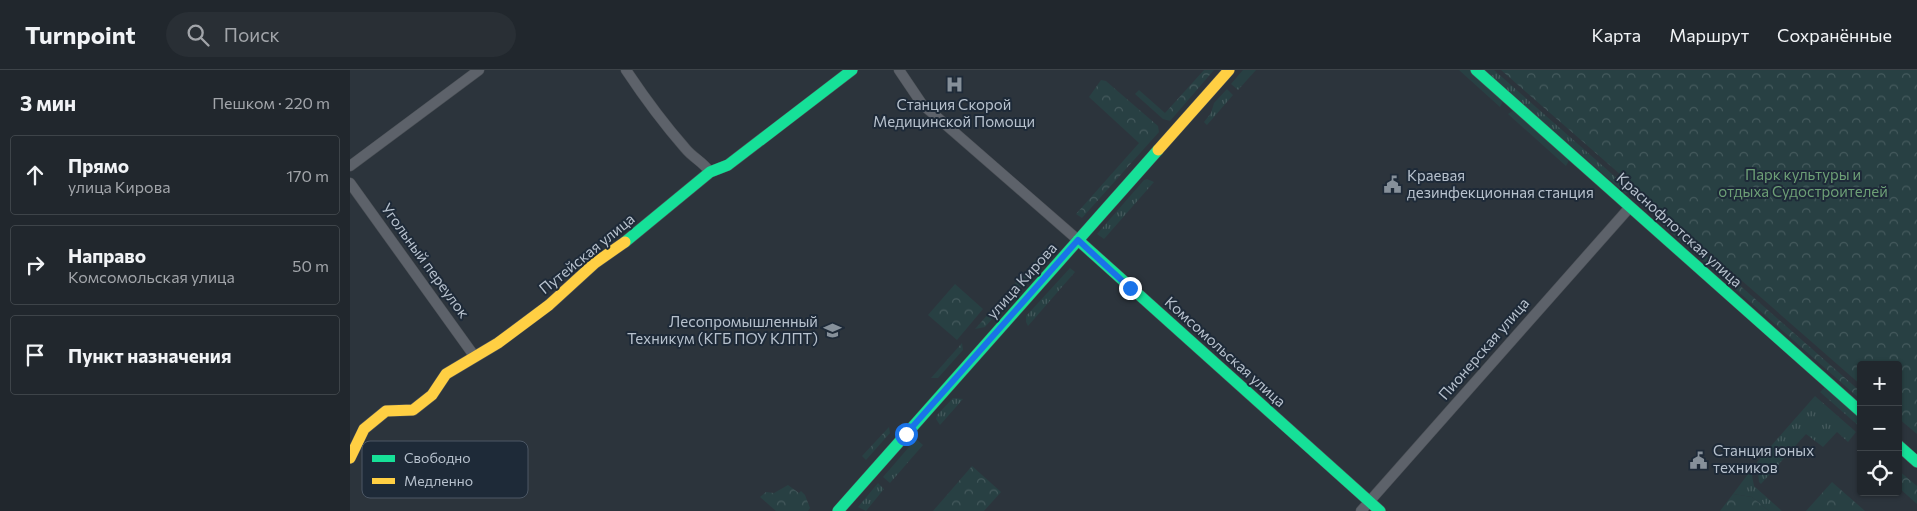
<!DOCTYPE html>
<html lang="ru">
<head>
<meta charset="utf-8">
<style>
  :root { --surface:#21272d; --page:#292f35; --text:#f1f3f6; --muted:#a2a5aa; --line:#3e4449 }
  body { margin:0; font-family:Commissioner,sans-serif; background:var(--page); color:var(--text) }
  .controls { position:absolute; right:15px; bottom:15px; display:grid; overflow:hidden; border-radius:5px; box-shadow:0 1px 4px #0004 }
  .controls button { width:45px; height:45px; display:grid; place-items:center; padding:0; border:0; border-bottom:1px solid var(--line); background:var(--surface); color:var(--text); font:25px sans-serif }
  .stop { position:absolute; width:15px; height:15px; margin:-11px; border:4px solid #1a73e8; border-radius:50%; background:#fff }
  .stop.end { background:#1a73e8; border-color:#fff; box-shadow:0 1px 5px #0008 }
  .list { margin:0; padding:0; list-style:none }
  h2 { display:flex; justify-content:space-between; align-items:center; height:65px; margin:0; padding:0 20px; font-size:21px }
  h2 small { font-size:16px; font-weight:400; color:var(--muted) }
  .list li { display:grid; grid-template-columns:32px 1fr auto; gap:15px; align-items:center; box-sizing:border-box; height:80px; margin:0 10px 10px; padding:0 10px; border:1px solid var(--line); border-radius:5px }
  .list b { display:block; font-size:19px; white-space:nowrap }
  .list p { margin:0; font-size:16px; white-space:nowrap; color:var(--muted) }
  .list em { font-size:16px; font-style:normal; color:var(--muted) }
  .icon { flex:none; width:28px; height:28px; fill:none; stroke:currentColor; stroke-width:2; stroke-linecap:round; stroke-linejoin:round }
  .map { position:relative; flex:none; width:1567px; height:441px; overflow:hidden }
  header { display:flex; align-items:center; gap:30px; box-sizing:border-box; height:70px; padding:0 25px; background:var(--surface); border-bottom:1px solid var(--line) }
  header strong { font-size:24px }
  nav { display:flex; gap:28px; margin-inline-start:auto; font-size:18px }
  .search { width:350px; height:45px; background:var(--page); display:flex; align-items:center; gap:12px; box-sizing:border-box; padding:0 18px; border-radius:28px; color:var(--muted); font-size:19px }
  main { display:flex }
  aside { flex:1; background:var(--surface) }
  .map>svg:first-child { display:block }
  .grass { fill:url(#grass-tufts) }
  .forest { fill:url(#forest-crowns) }
  .lines { fill:none; stroke-linecap:round; stroke-linejoin:round }
  .street-casing { stroke:#4b5056; stroke-width:11 }
  .fast-casing { stroke:#4b5056; stroke-width:12 }
  .slow-casing { stroke:#4b5056; stroke-width:12 }
  .street { stroke:#5d626a; stroke-width:10 }
  .fast { stroke:#16e098; stroke-width:11 }
  .slow { stroke:#ffcf43; stroke-width:11 }
  .route { stroke:#1a73e8; stroke-width:6 }
  .labels { text-anchor:middle; stroke-width:4; stroke-linejoin:round; paint-order:stroke }
  .poi-label { font-size:15px; fill:#b7c1cd; stroke:#1e2a38; text-anchor:start }
  .park-label { font-size:15px; fill:#6d9f76; stroke:#1e2a38 }
  .street-label { font-size:15px; fill:#b7c1cd; stroke:#1e2a38 }
  .key { fill:#1e2a38; stroke:#4c5765; stroke-width:1 }
  .key-label { font-size:14px; fill:#b7c1cd }
</style>
</head>
<body>
<header>
<strong>Turnpoint</strong>
<div class="search"><svg class="icon" aria-label="search" viewBox="0 0 24 24"><circle cx="10" cy="10" r="6"/><path d="M15 15l6 6"/></svg>Поиск</div>
<nav><a>Карта</a><a>Маршрут</a><a>Сохранённые</a></nav>
</header>
<main>
<aside>
<h2>3 мин<small>Пешком · 220 m</small></h2>
<ul class="list">
<li><svg class="icon" aria-label="ahead" viewBox="0 0 24 24"><path d="M12 20V5M6 11l6-6 6 6"/></svg><div><b>Прямо</b><p>улица Кирова</p></div><em>170 m</em></li>
<li><svg class="icon" aria-label="right" viewBox="0 0 24 24"><path d="M7 20v-9h11M14 6l5 5-5 5"/></svg><div><b>Направо</b><p>Комсомольская улица</p></div><em>50 m</em></li>
<li><svg class="icon" aria-label="arrive" viewBox="0 0 24 24"><path d="M6 21V4h12l-3 4 3 4H6"/></svg><div><b>Пункт назначения</b></div></li>
</ul>
</aside>
<div class="map">
<svg width="1567" height="441" viewBox="0 0 1567 441">
  <defs>
    <pattern id="grass-tufts" width="24" height="20" patternUnits="userSpaceOnUse" patternTransform="scale(1.25)"><rect width="24" height="20" fill="#284043"/><path d="M3 7l-1-3M5 7V3M7 7l1-3M15 17l-1-3M17 17v-4M19 17l1-3" fill="none" stroke="#455a5d"/></pattern>
    <pattern id="forest-crowns" width="20" height="18" patternUnits="userSpaceOnUse" patternTransform="scale(1.25)"><rect width="20" height="18" fill="#284043"/><path d="M2 6a3 3 0 1 1 6 0M12 15a3 3 0 1 1 6 0" fill="none" stroke="#455a5d"/></pattern>
  </defs>
  <rect width="100%" height="100%" fill="#2c343c"/>
  <path class="grass" d="M893 0H906L888 20 881 14Z
    M1134 0H1144L1279 119 1276 124Z
    M877 19 883 25 857 55 854 52 861 43 864 33Z
    M797 109 804 112 754 169 747 164 794 110Z
    M720 198 725 202 678 256 676 252V246Z
    M1475 317 1511 349V358L1470 322Z
    M1465 326 1506 362 1498 372 1487 362 1473 377 1456 364 1411 414 1409 412 1407 392Z
    M603 328 613 329 590 355 586 349 587 345Z
    M566 369 573 375 540 413 533 407Z
    M1401 400 1404 416 1432 441H1419L1402 427 1383 424Z
    M528 413 534 419 516 441 508 437Z"/>
  <path class="forest" d="M854 0H864L820 51 813 49 785 24 789 20 815 43Z
    M1109 0H1120L1153 31 1150 37Z
    M1151 0H1567V364L1548 348V295H1511V315Z
    M751 10 756 11 808 56 809 62 732 148 726 144 789 73 739 27Z
    M1164 40 1219 90 1216 96 1158 44Z
    M1312 147 1511 322V330L1308 151Z
    M697 177 702 181 635 257 625 259Z
    M605 214 633 239 607 270 578 245Z
    M612 273 613 280 588 308H581Z
    M539 357 540 363 516 390 512 386Z
    M622 396 651 422 634 441H583Z
    M1548 400 1567 416V434L1548 417Z
    M1482 412 1515 441H1456Z
    M438 415 449 423 451 421 455 425 460 438 458 441H426L410 427 416 422 424 423Z
    M1383 424 1402 427 1419 441H1370Z"/>
  <g class="lines">
    <defs>
      <path id="street" d="M276 0C294 27 313 53 335 78 343 88 352 91 360 102
        M549 0 572 34 728 170
        M0 96 129 0
        M0 113 125 287
        M1011 441 1280 137"/>
      <path id="fast" d="M1126 0 1511 342
        M728 170 1030 441
        M275 172 360 102 378 95 502 0
        M1548 375 1567 392
        M488 441 808 80"/>
      <path id="slow" d="M808 80 879 0
        M0 388 14 359 36 341 63 340 82 325 96 304 148 273 199 235 245 193 275 172"/>
    </defs>
    <use href="#street" class="street-casing"/>
    <use href="#fast" class="fast-casing"/>
    <use href="#slow" class="slow-casing"/>
    <use href="#street" class="street"/>
    <use href="#fast" class="fast"/>
    <use href="#slow" class="slow"/>
  </g>
  <g class="lines">
    <path class="route" d="M556 364 728 170 780 218"/>
  </g>
  <defs>
    <symbol id="hospital-bare" viewBox="-9 -9 18 18"><path d="M-5-5h3v3.5h4V-5h3V5h-3V1.5h-4V5h-3Z" fill="#86909a" stroke="#1e2a38" stroke-width="2.5" paint-order="stroke"/></symbol>
    <symbol id="civic-bare" viewBox="-9 -9 18 18"><path d="M-.6-6.5H3V-4.5H.6V-3L4-1V1h2V6H-6V1h2V-1L-.6-3ZM-1.2 2.5V6h2.4V2.5Z" fill="#86909a" stroke="#1e2a38" stroke-width="2.5" paint-order="stroke"/></symbol>
    <symbol id="university-bare" viewBox="-9 -9 18 18"><path d="M0-5L7-2L0 1L-7-2ZM-4 1L0 2.5L4 1V4Q0 6-4 4Z" fill="#86909a" stroke="#1e2a38" stroke-width="2.5" paint-order="stroke"/></symbol>
  </defs>
  <g fill-rule="evenodd">
    <use href="#hospital-bare" x="592" y="2" width="25" height="25"/>
    <use href="#civic-bare" x="1030" y="102" width="25" height="25"/>
    <use href="#university-bare" x="470" y="248" width="25" height="25"/>
    <use href="#civic-bare" x="1336" y="378" width="25" height="25"/>
  </g>
  <g class="labels">
    <g class="poi-label">
      <text x="604" y="40" text-anchor="middle">Станция Скорой<tspan x="604" dy="17">Медицинской Помощи</tspan></text>
      <text x="1057" y="111">Краевая<tspan x="1057" dy="17">дезинфекционная станция</tspan></text>
      <text x="468" y="257" text-anchor="end">Лесопромышленный<tspan x="468" dy="17">Техникум (КГБ ПОУ КЛПТ)</tspan></text>
      <text x="1363" y="386">Станция юных<tspan x="1363" dy="17">техников</tspan></text>
    </g>
    <g class="park-label">
      <text x="1453" y="110">Парк культуры и<tspan x="1453" dy="17">отдыха Судостроителей</tspan></text>
    </g>
    <g class="street-label">
      <text transform="translate(1329 160) rotate(42)" y="5">Краснофлотская улица</text>
      <text transform="translate(237 184) rotate(-39)" y="5">Путейская улица</text>
      <text transform="translate(75 191) rotate(54)" y="5">Угольный переулок</text>
      <text transform="translate(672 211) rotate(-48)" y="5">улица Кирова</text>
      <text transform="translate(1134 279) rotate(-49)" y="5">Пионерская улица</text>
      <text transform="translate(875 282) rotate(42)" y="5">Комсомольская улица</text>
    </g>
  </g>
  <rect x="12" y="371" width="166" height="57" rx="8" class="key"/>
  <rect x="22" y="385" width="23" height="7" fill="#16e098"/>
  <rect x="22" y="408" width="23" height="6" fill="#ffcf43"/>
  <g class="key-label">
    <text x="54" y="393">Свободно</text>
    <text x="54" y="416">Медленно</text>
  </g>
</svg>
<div class="controls">
<button>+</button>
<button>−</button>
<button><svg class="icon" aria-label="locate" viewBox="0 0 24 24"><circle cx="12" cy="12" r="6"/><path d="M12 2v4M12 18v4M2 12h4M18 12h4"/></svg></button>
</div>
<div class="stop" style="left:556px;top:364px"></div>
<div class="stop end" style="left:780px;top:218px"></div>
</div>
</main>
</body>
</html>
